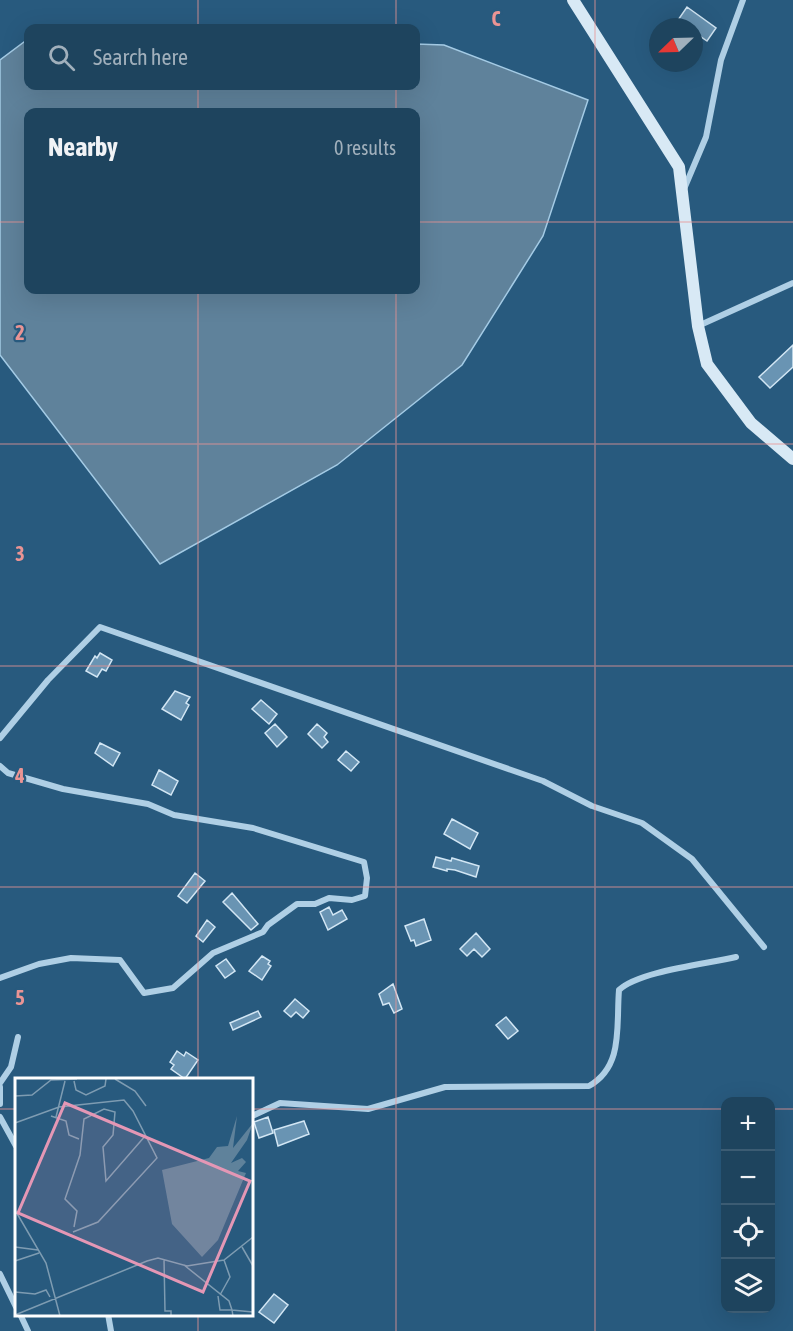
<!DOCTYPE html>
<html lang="en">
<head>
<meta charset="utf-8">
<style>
  :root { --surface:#1e445e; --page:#2b4e67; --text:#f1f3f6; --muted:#a1b0bc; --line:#3c5c73 }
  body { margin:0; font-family:"Asap Condensed",sans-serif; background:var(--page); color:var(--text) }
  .controls { position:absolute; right:18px; bottom:18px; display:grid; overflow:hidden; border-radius:12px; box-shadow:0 6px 24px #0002 }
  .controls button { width:54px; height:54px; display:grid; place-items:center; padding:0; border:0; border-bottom:2px solid var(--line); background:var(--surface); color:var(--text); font:30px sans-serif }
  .compass { position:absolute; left:649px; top:18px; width:54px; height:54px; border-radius:50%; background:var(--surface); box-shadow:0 6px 24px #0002; rotate:247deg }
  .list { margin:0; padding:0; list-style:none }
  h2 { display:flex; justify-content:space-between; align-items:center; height:78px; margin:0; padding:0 24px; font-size:26px }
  h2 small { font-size:20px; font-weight:400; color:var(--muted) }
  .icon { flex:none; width:33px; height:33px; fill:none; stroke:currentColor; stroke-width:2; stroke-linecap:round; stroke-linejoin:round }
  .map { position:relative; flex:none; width:793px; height:1331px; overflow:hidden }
  .search { position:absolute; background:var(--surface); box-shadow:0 6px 24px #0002; left:24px; top:24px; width:396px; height:66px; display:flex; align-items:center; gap:15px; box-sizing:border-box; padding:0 21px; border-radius:12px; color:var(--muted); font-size:22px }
  .panel { position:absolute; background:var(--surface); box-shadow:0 6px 24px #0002; left:24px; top:108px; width:396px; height:186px; border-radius:12px }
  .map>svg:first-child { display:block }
  .water { fill:#5f829b; stroke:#a4cbe5; stroke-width:1.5; fill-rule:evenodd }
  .building { fill:#6994b3; stroke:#d2e6f4; stroke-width:1.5 }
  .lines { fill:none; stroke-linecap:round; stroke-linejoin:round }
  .street { stroke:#afcfe5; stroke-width:6 }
  .secondary { stroke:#d8e9f5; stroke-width:12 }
  .grid { fill:none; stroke:#ea9494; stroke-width:1.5; stroke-opacity:0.55 }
  .inset-road { fill:none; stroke:#7e9cb2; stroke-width:1.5 }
  .view { fill:#e497b5; fill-opacity:0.15; stroke:#e497b5; stroke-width:3 }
  .inset-edge { fill:none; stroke:#fff; stroke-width:3 }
  .grid-label { font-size:20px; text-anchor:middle; font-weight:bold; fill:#ea9494; stroke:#285a7e; stroke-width:4.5; stroke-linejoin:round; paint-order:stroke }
</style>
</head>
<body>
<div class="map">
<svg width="793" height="1331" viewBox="0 0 793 1331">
  <rect width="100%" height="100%" fill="#285a7e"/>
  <path class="water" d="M24 42H28V86H416V44L444 45 588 100 543 236 462 365 337 465 160 564 0 355V60ZM28 112H416V290H28Z"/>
  <path class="building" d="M687 7 716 28 707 41 694 32V27H687L678 20Z
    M793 345V367L770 388 759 377Z
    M100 653 112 660 106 671 102 669 97 677 86 671 95 656 97 658Z
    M175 691 190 697 186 703 189 705 181 720 162 709Z
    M261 700 277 714 269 724 252 709Z
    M275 724 287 737 277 747 265 733Z
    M317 724 327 733 324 737 328 742 322 748 308 734Z
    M100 743 120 753 113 766 95 753Z
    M346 751 359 762 351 771 338 760Z
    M159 770 178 781 171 795 152 785Z
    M452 819 478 833 470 849 444 834Z
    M436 857 451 861 452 858 479 866 476 877 455 870 447 869V871L433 867Z
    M195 873 205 881 187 903 178 896Z
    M232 893 258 924 251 930 223 902Z
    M329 907 333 915 342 910 347 919 328 930 320 912Z
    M424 919 431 940 416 946 414 940 411 941 405 926Z
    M207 920 215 927 203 942 196 936Z
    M476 933 490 949 482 957 474 949 467 956 460 949Z
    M262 956 270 961 268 964 271 966 262 980 249 971Z
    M226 959 235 971 225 978 216 966Z
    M393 984 402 1009 394 1013 389 1003 383 1005 379 994Z
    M295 999 309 1011 303 1018 296 1012 291 1017 284 1011Z
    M258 1011 261 1017 233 1030 230 1023Z
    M506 1017 518 1031 508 1039 496 1025Z
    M177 1051 184 1056 186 1052 198 1060 185 1079 171 1069 174 1065 170 1062Z
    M268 1117 273 1133 259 1138 254 1122Z
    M304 1121 309 1134 278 1146 274 1130Z
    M274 1294 288 1305 274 1323 259 1312Z"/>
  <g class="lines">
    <path class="street" d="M684 189 706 137 721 60 743 0
      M698 326 793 283
      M0 738 48 680 100 627 543 781 592 806 642 823 692 859 764 947
      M0 766 8 773 63 789 148 804 174 815 253 828 364 862 367 878 365 896 352 900 329 898 315 904H297L268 925 263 932 213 953 173 988 144 993 120 960 71 958 39 964 0 978
      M0 1083 11 1067 18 1037
      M0 1087V1104
      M252 1116 280 1103 368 1109 445 1087 589 1086C624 1066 616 1026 619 990 639 971 707 964 736 957
      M0 1117 16 1146
      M0 1274 16 1307
      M20 1314 28 1331
      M108 1314 111 1331"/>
    <path class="secondary" d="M573 0 679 167 698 326 707 364 751 423 793 459"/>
  </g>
  <path class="grid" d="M198 0V28M396 0V28M595 0V1331M198 86V112M396 86V112M0 222H28M416 222H793M198 290V1079M396 290V1331M0 444H793M0 666H793M0 887H793M0 1109H16M252 1109H726M770 1109H793M198 1314V1331"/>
  <g transform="translate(15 1078)">
    <rect width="238" height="238" fill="#285a7e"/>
    <path d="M222 38 218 70 238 45 232 62 216 85 227 80 231 84 223 93 231 95 203 162 187 179 157 146 147 92 194 80 202 69 213 68Z" fill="#5f829b"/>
    <path class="inset-road" d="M100 1 120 13 131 28M59 3 61 12 71 17 90 8 91 1M0 18 17 17 36 2 62 1M36 38 51 43 54 57 64 61M41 39 50 3M0 45 44 29 109 22 118 33 142 80 83 144 58 154M0 132 31 185 45 238M59 149 62 133 50 121 65 77 69 41 89 31 100 34 98 57 88 69 91 103 131 57M0 169 23 172M227 169 238 188M149 181 150 233H156V238M0 183 24 175M169 187 214 223 217 232 238 234M0 214 20 216 31 212 35 219M205 217 215 199 209 182M203 218 205 232H217L218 238M0 237 132 183 143 180 172 188 209 182 238 159"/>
    <path class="view" d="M50 25 235 103 188 214 3 135Z"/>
    <rect width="238" height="238" class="inset-edge"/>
  </g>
  <g class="grid-label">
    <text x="496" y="26">C</text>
    <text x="20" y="340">2</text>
    <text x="20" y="561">3</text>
    <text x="20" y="783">4</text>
    <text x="20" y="1005">5</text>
  </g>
</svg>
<div class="controls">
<button>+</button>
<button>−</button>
<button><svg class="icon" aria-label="locate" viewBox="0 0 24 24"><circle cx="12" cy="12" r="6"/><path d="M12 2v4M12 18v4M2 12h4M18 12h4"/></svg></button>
<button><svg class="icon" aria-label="layers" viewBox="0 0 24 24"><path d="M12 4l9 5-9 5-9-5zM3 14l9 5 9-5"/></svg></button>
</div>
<svg class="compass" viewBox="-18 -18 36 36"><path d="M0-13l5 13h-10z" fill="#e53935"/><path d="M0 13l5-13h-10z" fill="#a1b0bc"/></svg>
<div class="search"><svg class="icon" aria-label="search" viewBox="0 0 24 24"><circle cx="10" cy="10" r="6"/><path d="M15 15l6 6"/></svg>Search here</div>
<section class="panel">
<h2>Nearby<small>0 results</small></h2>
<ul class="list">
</ul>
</section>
</div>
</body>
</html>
